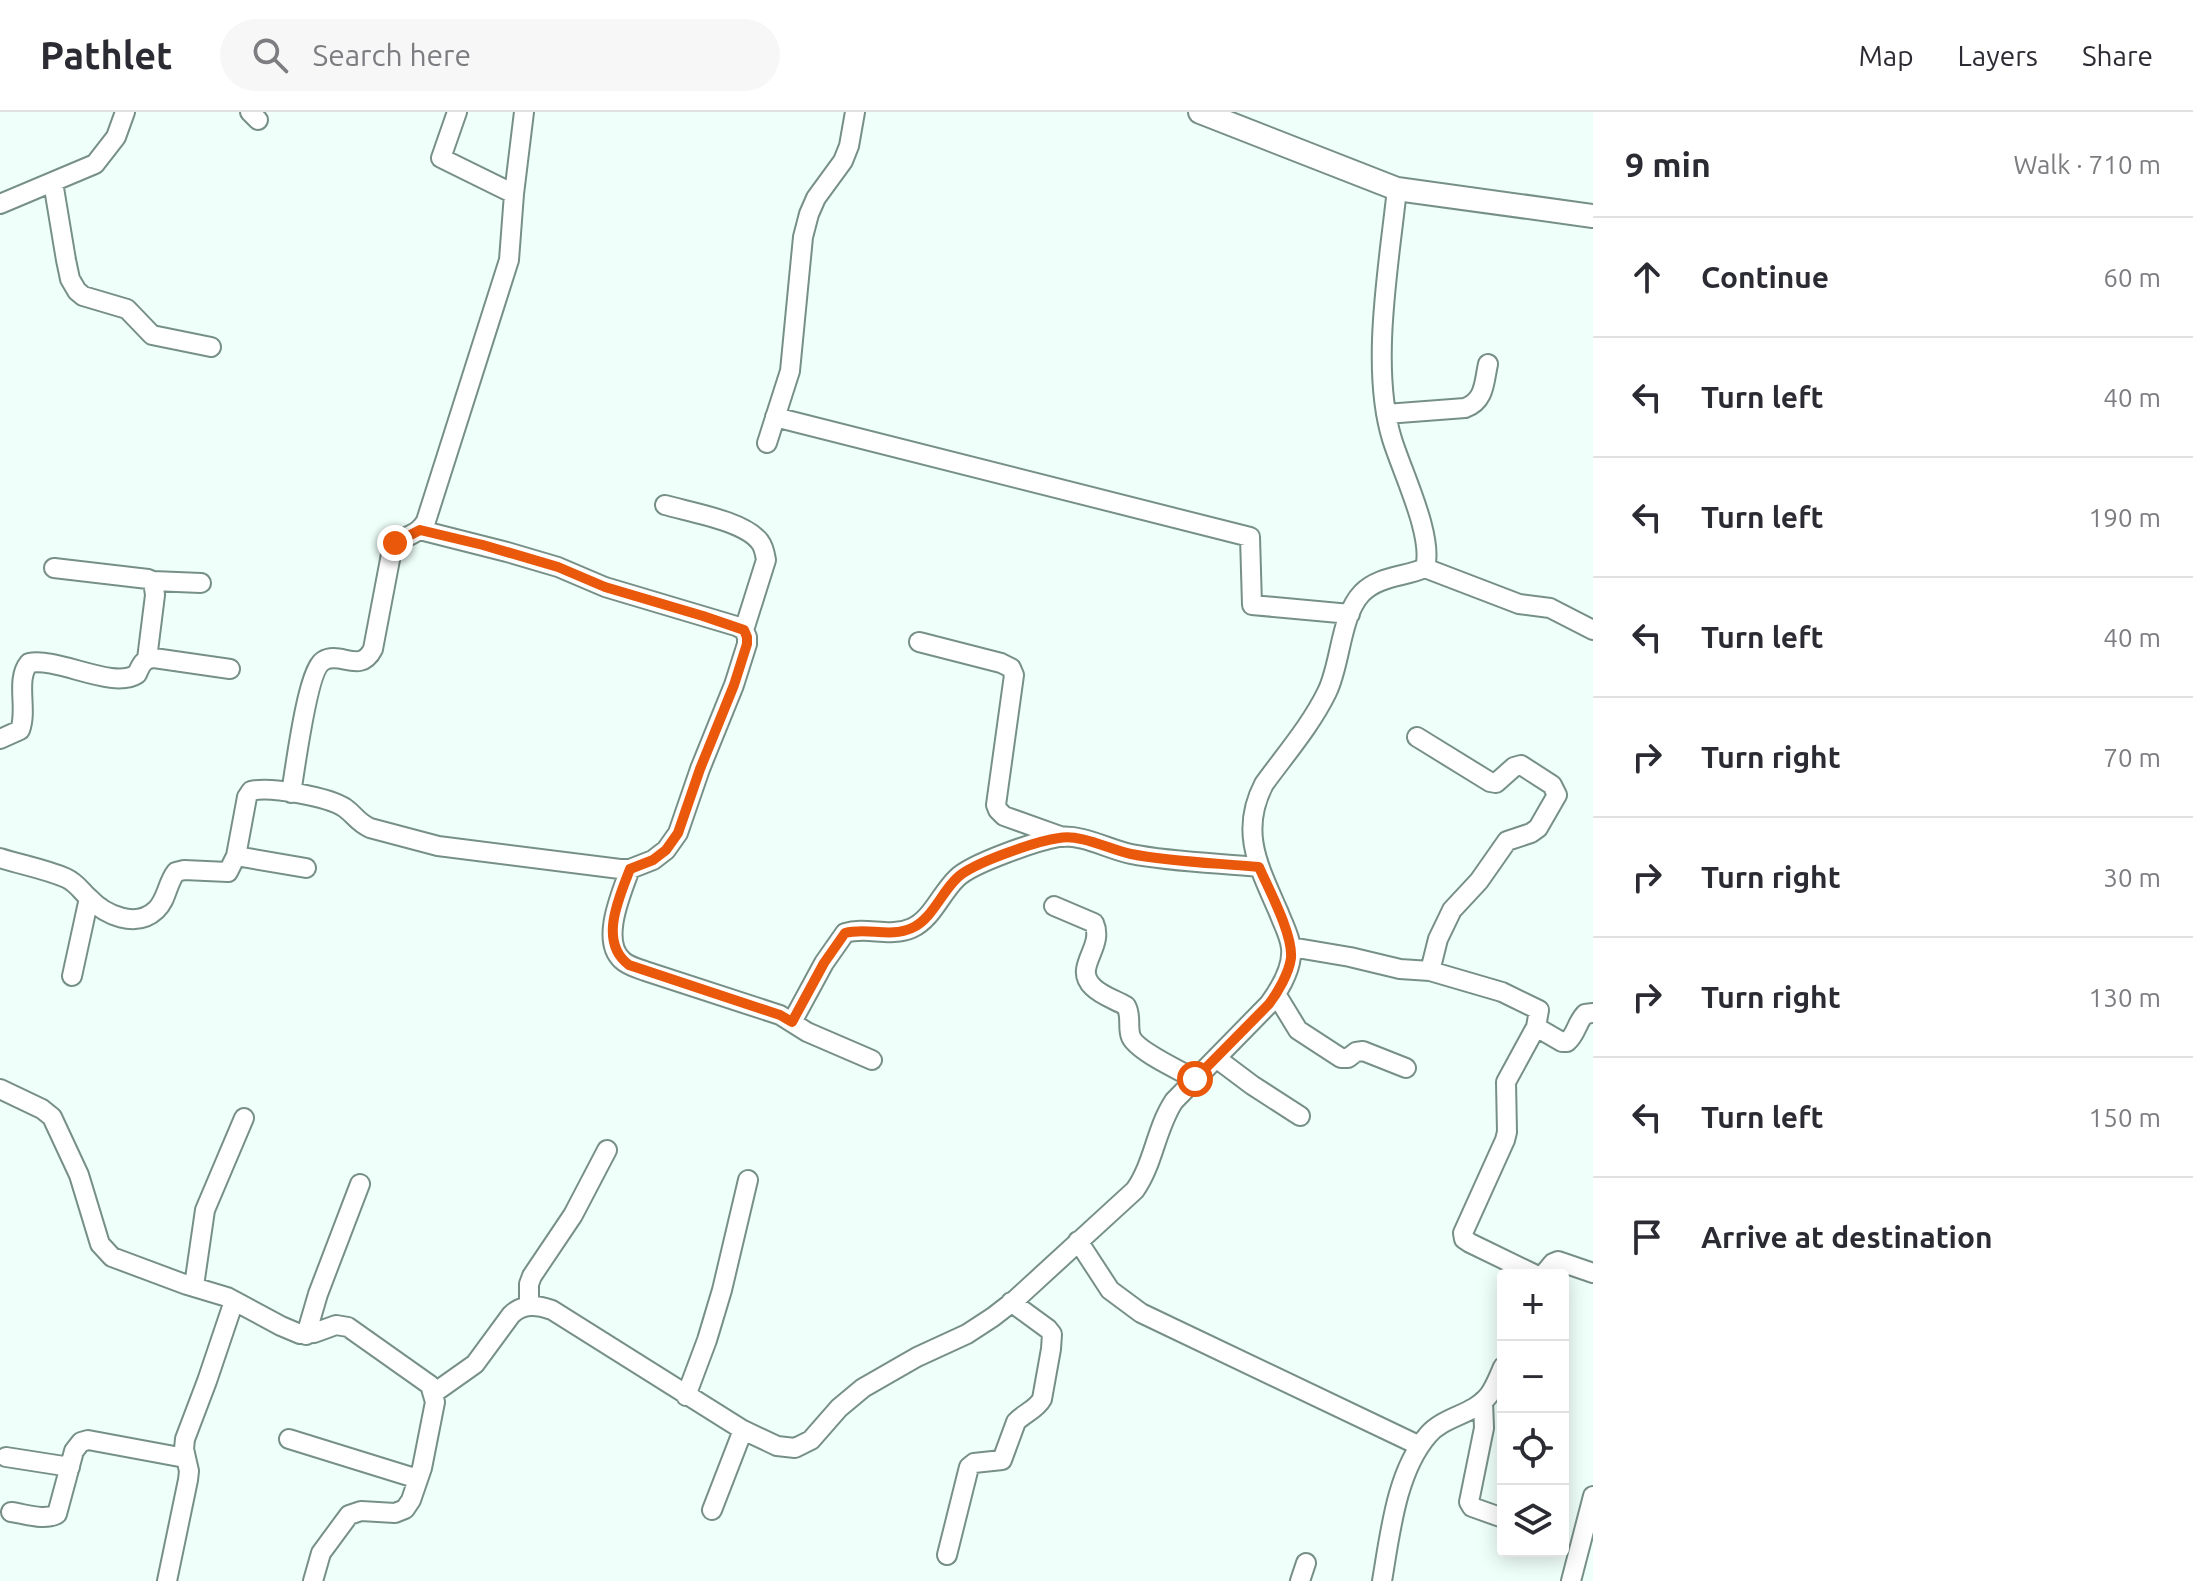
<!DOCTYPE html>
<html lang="en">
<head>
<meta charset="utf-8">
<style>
  :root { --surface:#fff; --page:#f7f7f7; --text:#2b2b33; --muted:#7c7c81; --line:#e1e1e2 }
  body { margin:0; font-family:Ubuntu,sans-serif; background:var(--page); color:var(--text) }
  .controls { position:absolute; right:24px; bottom:24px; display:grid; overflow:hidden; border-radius:8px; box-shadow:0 4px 20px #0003 }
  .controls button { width:72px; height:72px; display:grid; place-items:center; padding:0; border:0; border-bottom:2px solid var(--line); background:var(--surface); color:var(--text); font:40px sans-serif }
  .stop { position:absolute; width:24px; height:24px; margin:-18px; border:6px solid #ea580c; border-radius:50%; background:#fff }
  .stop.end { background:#ea580c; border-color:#fff; box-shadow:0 2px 8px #0008 }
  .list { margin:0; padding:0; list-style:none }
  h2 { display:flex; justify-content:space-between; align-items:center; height:104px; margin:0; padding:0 32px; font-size:34px }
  h2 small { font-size:26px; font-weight:400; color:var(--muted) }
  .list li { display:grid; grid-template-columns:52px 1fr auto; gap:24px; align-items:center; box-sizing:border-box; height:120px; padding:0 32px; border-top:2px solid var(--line) }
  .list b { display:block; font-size:30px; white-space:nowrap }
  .list em { font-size:26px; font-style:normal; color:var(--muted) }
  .icon { flex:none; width:44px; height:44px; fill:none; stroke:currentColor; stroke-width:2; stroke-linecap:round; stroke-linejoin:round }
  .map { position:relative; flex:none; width:1593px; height:1469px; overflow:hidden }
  header { display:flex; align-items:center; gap:48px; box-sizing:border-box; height:112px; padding:0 40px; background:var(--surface); border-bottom:2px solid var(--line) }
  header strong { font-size:38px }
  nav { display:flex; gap:44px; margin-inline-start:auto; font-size:28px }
  .search { width:560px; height:72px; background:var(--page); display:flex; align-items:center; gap:20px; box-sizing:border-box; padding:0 28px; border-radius:44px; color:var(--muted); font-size:30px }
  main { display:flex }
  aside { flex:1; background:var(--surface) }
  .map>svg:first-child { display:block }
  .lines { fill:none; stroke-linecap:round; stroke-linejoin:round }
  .minor-casing { stroke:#779087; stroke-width:22 }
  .tertiary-casing { stroke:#779087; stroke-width:26 }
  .minor { stroke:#fff; stroke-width:18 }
  .tertiary { stroke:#fff; stroke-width:22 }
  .route { stroke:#ea580c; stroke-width:10 }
</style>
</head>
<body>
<header>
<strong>Pathlet</strong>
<div class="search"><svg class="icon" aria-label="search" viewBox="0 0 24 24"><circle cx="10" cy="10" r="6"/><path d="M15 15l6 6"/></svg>Search here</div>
<nav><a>Map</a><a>Layers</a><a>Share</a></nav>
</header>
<main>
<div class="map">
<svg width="1593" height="1469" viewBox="0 0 1593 1469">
  <rect width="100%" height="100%" fill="#effff9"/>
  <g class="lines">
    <defs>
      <path id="minor" d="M250 0 258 8
        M457 0 441 46 514 82
        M53 70 66 148 70 167 77 179 83 184 127 197 152 223 211 235
        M0 92 95 52 116 25 125 0
        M1386 302 1465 296C1485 289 1484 270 1488 252
        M775 305 1250 425 1252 493 1350 502
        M767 331 790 259 803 125 809 102 816 86 843 49 849 34 855 0
        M665 393C689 400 745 409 760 430 764 435 765 442 766 448L744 518
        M54 456 148 467 153 469 155 483 147 547
        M1425 456 1519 492 1550 496 1593 518
        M153 469 201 471
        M919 530 1001 551 1011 556 1014 563 996 693 998 698 1004 704 1063 725
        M1417 625 1490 670 1496 671 1514 655 1521 653 1552 673 1557 683 1538 716 1531 721 1507 729 1479 769 1452 798 1438 827 1430 859
        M0 627 20 618C28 597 15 568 29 551 58 545 113 578 137 562 141 553 143 547 154 546L230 557
        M291 681C295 659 307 559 323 549 340 538 360 563 373 537L392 437C400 423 418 425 426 409L509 148 514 82 524 0
        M236 744 306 756
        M0 746C22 753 45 757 66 766 77 771 81 779 89 786 105 803 136 817 156 798 167 788 167 771 176 760L184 758 228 760 236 744 247 685 251 679C270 674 329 685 345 696 355 703 357 710 370 716L438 734 620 757H630L653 748 666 738 678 721 700 657 734 573 747 532V525L744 518 736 514 605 475 558 455 507 440 420 418
        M630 757C622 780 600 828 622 848 628 854 637 856 645 859L780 903 807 920 872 948
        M1054 794 1094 811C1105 836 1072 855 1093 875 1102 884 1116 888 1126 894 1132 904 1127 915 1131 925 1137 939 1181 959 1195 967
        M1291 835 1350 845 1400 857 1430 859 1502 880 1539 898 1536 915 1506 970 1507 1020 1505 1028 1463 1121 1464 1127 1470 1131 1536 1163
        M72 864 89 786
        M1276 882 1298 918 1341 946H1348L1356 940 1363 939 1406 956
        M792 910 824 851 845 821C867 814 890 826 912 816 932 807 941 781 957 766 972 751 1037 729 1059 725 1082 722 1108 737 1131 742 1172 750 1217 751 1259 755
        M1536 915 1562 930H1567C1576 923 1577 910 1585 902L1593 901
        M1216 946 1252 973 1300 1004
        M0 977 42 997 52 1005 79 1063 100 1132 112 1145 187 1173 227 1185 281 1214 300 1222 314 1221 336 1213 348 1215 430 1273 435 1290 422 1356 411 1388 405 1397 395 1401 361 1399 349 1403 321 1441 313 1469
        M1078 1129 1110 1178 1141 1201 1420 1334
        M1543 1163 1553 1151 1558 1149 1593 1161
        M194 1174 205 1098 244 1006
        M529 1194V1172L532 1164 573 1103 607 1038
        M306 1223 318 1182 360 1072
        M434 1281 475 1252 511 1203C523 1191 537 1193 552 1198L743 1318 777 1334 795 1336 811 1328 839 1296 863 1276 917 1245 967 1222 993 1205 1015 1188 1135 1078C1154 1051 1156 1016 1174 989L1269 892C1280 877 1293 855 1291 836 1290 824 1283 812 1279 801 1259 755 1239 720 1264 672 1285 643 1311 613 1327 580 1341 552 1340 504 1362 481 1379 464 1404 465 1425 456 1434 424 1402 360 1392 327 1370 256 1389 152 1397 77
        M686 1284 707 1228 722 1178 748 1068
        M1483 1289 1484 1316 1469 1390 1472 1395 1503 1406
        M289 1327 418 1367
        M6 1345 70 1355
        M712 1398 743 1318
        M11 1400C26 1402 44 1409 57 1402L74 1339 81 1330 88 1328 185 1346
        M947 1443 969 1355 974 1351 1002 1348 1016 1310C1024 1301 1036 1298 1042 1287L1051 1237 1052 1222 1048 1217 1011 1190
        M167 1469 188 1368 189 1359 184 1337 185 1327 207 1269 234 1189
        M1300 1469 1306 1451
        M1382 1469C1390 1423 1396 1360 1428 1323 1444 1304 1474 1303 1489 1283 1495 1275 1499 1264 1503 1255
        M1571 1469 1593 1384"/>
      <path id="tertiary" d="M1200 0 1397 77 1593 104"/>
    </defs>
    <use href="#minor" class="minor-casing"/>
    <use href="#tertiary" class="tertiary-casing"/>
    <use href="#minor" class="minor"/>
    <use href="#tertiary" class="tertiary"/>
  </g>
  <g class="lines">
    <path class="route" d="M395 431 420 418 483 433 558 455 605 475 703 504 744 518 747 525V532L734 573 700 657 678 721 666 738 653 748 630 757C619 786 598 830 629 853L780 903 792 910 824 851 845 821C867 815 890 826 912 816 932 807 941 781 957 766 972 751 1037 729 1059 726 1082 722 1108 737 1131 742 1172 750 1217 751 1259 755 1269 778 1293 822 1291 846 1289 861 1278 880 1269 892L1195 967"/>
  </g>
</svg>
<div class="controls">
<button>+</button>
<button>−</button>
<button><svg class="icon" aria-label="locate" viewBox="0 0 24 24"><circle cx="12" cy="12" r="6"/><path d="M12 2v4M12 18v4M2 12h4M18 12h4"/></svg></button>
<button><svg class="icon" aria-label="layers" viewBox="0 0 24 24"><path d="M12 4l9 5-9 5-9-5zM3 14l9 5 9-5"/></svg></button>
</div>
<div class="stop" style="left:1195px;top:967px"></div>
<div class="stop end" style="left:395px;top:431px"></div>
</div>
<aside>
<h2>9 min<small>Walk · 710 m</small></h2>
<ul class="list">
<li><svg class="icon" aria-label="ahead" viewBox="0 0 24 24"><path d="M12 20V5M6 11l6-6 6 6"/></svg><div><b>Continue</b></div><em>60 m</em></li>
<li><svg class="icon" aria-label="left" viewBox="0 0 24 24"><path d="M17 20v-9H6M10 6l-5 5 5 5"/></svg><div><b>Turn left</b></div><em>40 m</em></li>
<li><svg class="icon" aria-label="left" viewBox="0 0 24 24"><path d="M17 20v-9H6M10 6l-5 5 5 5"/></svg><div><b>Turn left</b></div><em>190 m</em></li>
<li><svg class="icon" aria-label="left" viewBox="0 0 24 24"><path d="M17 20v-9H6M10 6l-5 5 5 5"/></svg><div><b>Turn left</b></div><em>40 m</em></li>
<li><svg class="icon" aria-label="right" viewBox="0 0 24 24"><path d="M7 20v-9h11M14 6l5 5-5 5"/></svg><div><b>Turn right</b></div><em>70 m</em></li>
<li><svg class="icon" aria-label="right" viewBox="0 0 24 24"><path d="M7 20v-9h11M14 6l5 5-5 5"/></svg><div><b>Turn right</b></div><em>30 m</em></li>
<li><svg class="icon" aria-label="right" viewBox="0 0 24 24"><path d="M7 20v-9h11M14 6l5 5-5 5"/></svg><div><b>Turn right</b></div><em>130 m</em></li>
<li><svg class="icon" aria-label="left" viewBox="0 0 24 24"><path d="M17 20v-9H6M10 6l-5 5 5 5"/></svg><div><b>Turn left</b></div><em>150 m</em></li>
<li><svg class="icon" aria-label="arrive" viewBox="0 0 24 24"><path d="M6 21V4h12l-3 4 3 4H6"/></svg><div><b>Arrive at destination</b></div></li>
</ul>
</aside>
</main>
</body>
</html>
